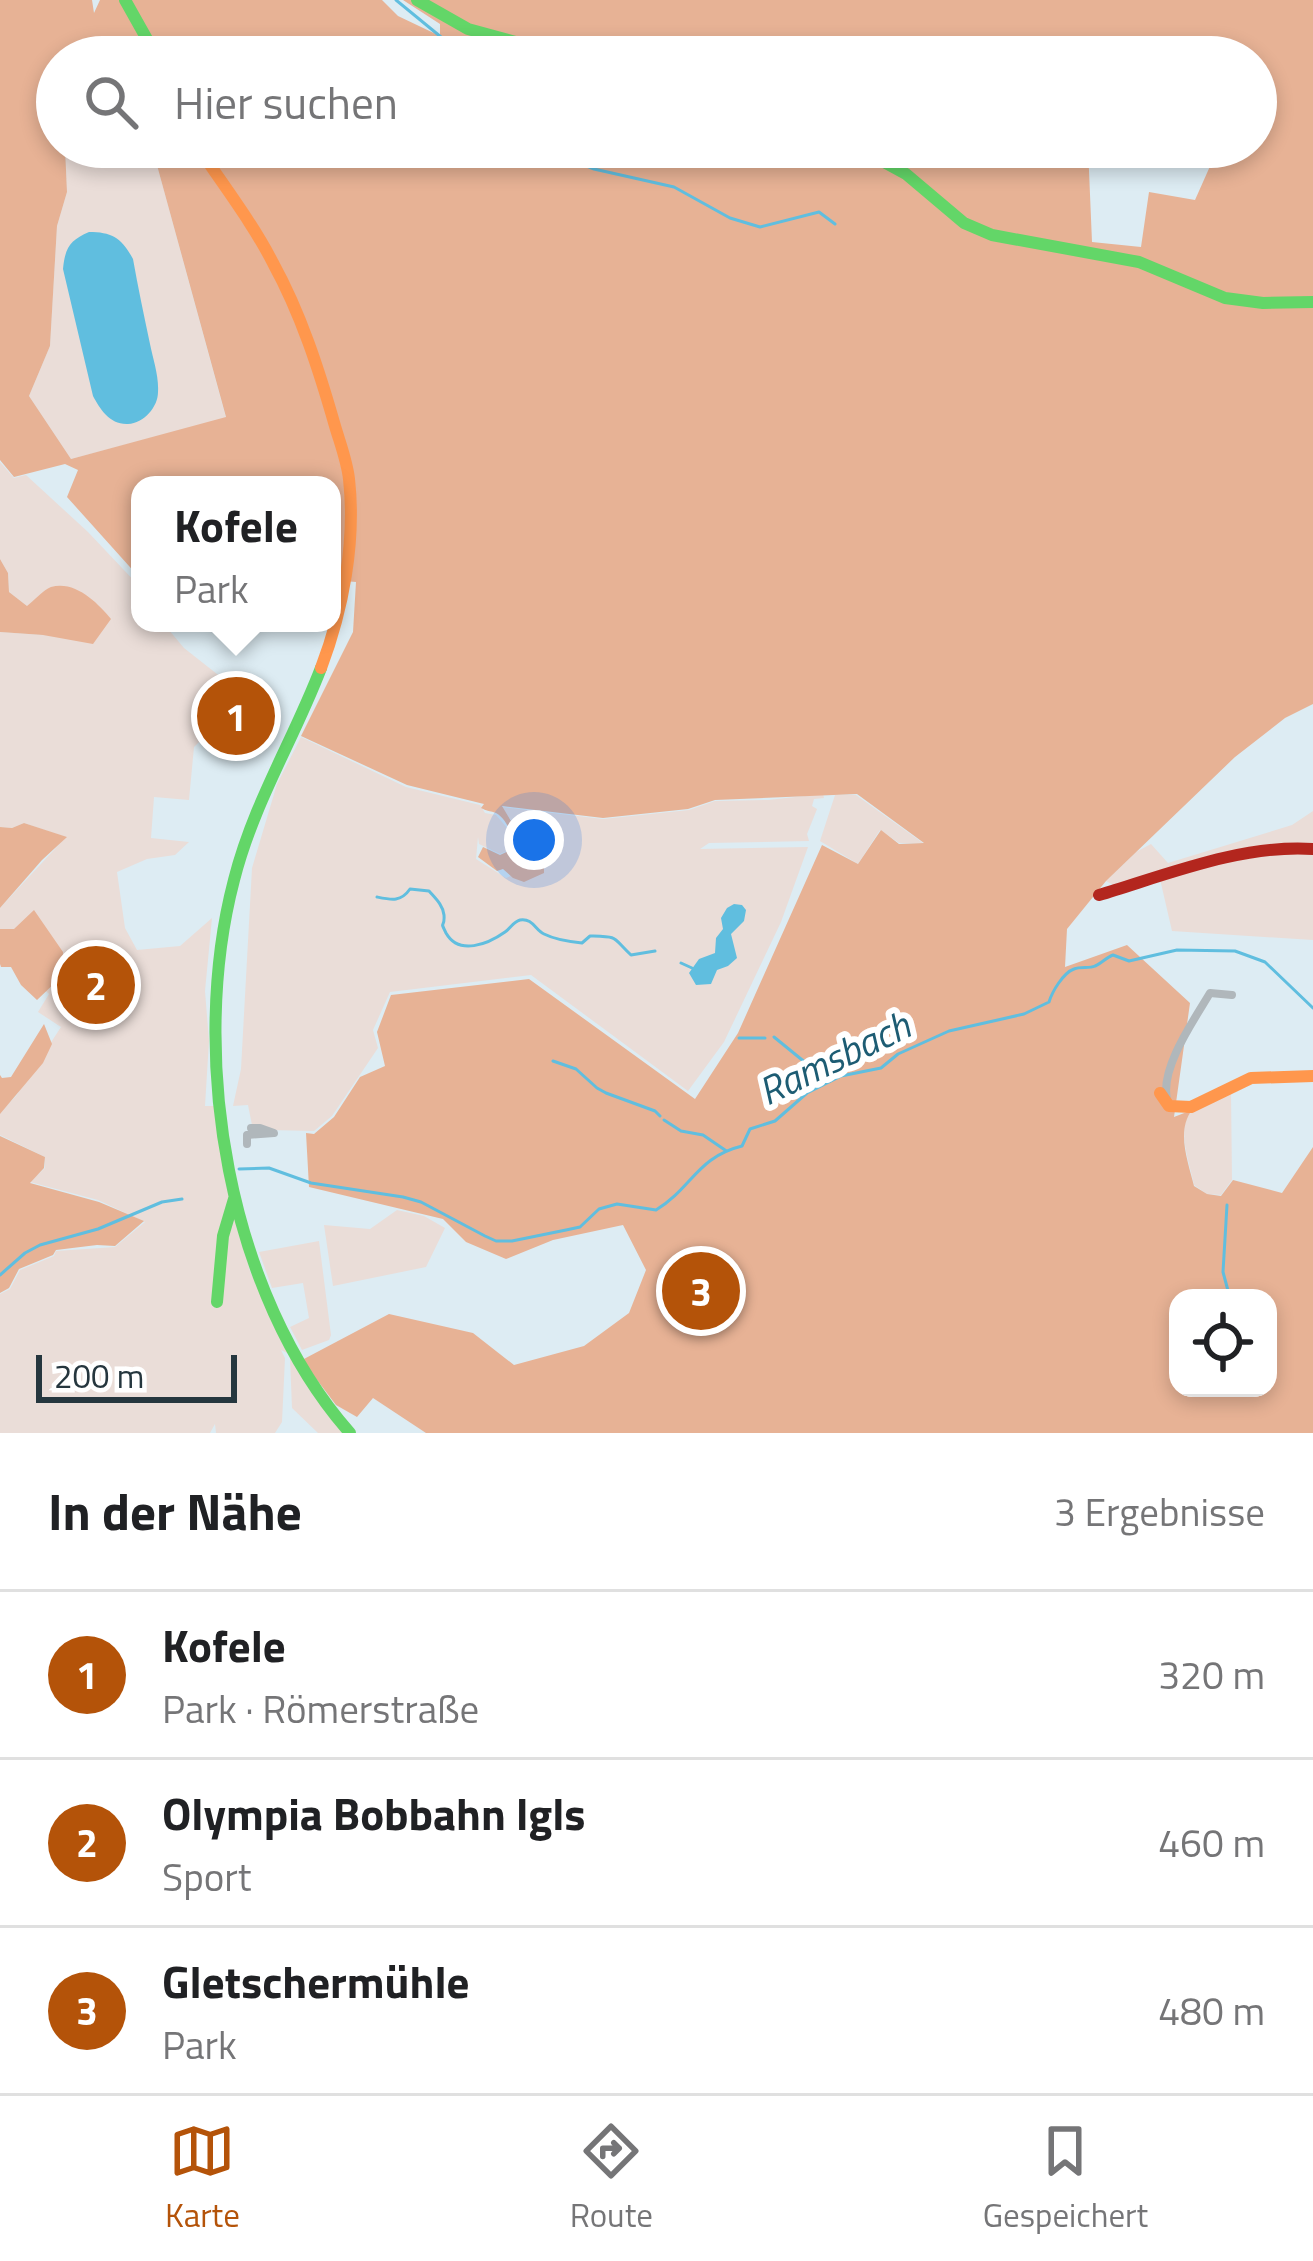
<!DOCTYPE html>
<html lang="de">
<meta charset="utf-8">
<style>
:root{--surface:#fff;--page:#f6f6f6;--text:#202124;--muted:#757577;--line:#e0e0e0;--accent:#b45309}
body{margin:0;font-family:"Titillium Web",sans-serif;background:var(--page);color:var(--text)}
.controls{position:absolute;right:36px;bottom:36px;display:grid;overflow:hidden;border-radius:24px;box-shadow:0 6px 18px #0003}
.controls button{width:108px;height:108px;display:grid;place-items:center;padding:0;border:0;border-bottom:3px solid var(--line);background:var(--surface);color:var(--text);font:60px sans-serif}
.scale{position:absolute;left:36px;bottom:30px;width:201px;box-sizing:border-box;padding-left:12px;border:6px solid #25363e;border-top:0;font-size:33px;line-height:42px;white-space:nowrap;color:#25363e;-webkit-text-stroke:9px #fff;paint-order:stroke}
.you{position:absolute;left:534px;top:840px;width:42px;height:42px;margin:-30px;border:9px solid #fff;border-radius:50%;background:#1a73e8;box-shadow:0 0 0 18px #1a73e833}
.badge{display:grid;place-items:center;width:78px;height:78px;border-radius:50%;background:var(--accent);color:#fff;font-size:39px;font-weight:700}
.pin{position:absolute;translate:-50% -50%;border:6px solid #fff;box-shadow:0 3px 12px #0006}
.popup{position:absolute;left:131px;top:476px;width:210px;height:156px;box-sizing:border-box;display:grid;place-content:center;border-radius:24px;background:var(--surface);filter:drop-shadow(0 3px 9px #0005);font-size:39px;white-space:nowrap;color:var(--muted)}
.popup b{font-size:45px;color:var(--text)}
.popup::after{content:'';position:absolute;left:50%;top:100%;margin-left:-24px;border:24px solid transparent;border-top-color:var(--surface)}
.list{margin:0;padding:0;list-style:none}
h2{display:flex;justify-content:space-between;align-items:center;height:156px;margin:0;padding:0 48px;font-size:51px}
h2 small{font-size:39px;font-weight:400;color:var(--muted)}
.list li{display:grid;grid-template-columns:78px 1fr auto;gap:36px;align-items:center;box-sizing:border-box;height:168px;padding:0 48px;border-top:3px solid var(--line)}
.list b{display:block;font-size:45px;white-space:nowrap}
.list p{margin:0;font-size:39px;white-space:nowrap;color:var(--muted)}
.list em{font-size:39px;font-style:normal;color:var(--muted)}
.icon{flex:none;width:66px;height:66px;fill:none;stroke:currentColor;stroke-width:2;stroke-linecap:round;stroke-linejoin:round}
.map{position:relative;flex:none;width:1313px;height:1433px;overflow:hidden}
.search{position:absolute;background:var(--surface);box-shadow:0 6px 18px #0003;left:36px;right:36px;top:36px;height:132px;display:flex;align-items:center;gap:30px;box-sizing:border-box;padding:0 42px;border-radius:66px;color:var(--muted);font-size:45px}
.sheet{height:660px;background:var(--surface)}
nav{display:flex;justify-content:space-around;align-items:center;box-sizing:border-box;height:168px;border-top:3px solid var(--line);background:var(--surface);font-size:33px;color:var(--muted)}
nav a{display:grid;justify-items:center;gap:6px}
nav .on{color:var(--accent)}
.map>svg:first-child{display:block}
.green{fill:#eaddd8}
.forest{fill:#e7b295;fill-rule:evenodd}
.water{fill:#60bedf}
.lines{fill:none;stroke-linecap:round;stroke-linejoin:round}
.stream{stroke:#60bedf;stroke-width:3}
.street{stroke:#b0b7bb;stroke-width:8}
.fast{stroke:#63d668;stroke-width:12}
.slow{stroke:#ff974d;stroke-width:12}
.jam{stroke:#b3261e;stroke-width:12}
.labels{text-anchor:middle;stroke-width:12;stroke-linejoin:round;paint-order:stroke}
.water-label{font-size:39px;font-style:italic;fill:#1d5c73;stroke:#fff}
</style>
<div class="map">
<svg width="1313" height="1433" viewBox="0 0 1313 1433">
<rect width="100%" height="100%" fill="#ddecf3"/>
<!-- green -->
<path class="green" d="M65 147H152L226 418 71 459 29 396 50 346 57 226 67 192Z
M0 462 14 478 26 475 88 532 140 587V623H163L184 648 236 689 208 733 194 747 189 800 154 797 151 838 189 842 175 855 147 859 117 872 125 928 137 950 180 946 212 918 205 991 209 1041 205 1106H216L230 1197 250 1271 289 1354 281 1350 285 1358 282 1422 275 1433H216L215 1424 210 1433H0V1294L10 1289 20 1270 54 1256 56 1251 115 1247 145 1222 98 1200 30 1182 45 1168V1157L0 1135V1112L16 1096 61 1027 38 1012 49 994 0 952V908L66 837 24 823 12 828 0 827V632L43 635 27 606 9 592 8 573 0 559Z
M301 737 406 787 480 805 485 813 496 815 509 830 514 848 500 854 479 844 478 837 476 859 506 878 536 864 538 843 528 830H518L502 807 603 819 689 810 715 801 768 800 823 794 824 798 814 799 812 806 817 809 807 834 809 841 709 843 700 849 808 847 781 922 724 1042 688 1091 531 975 390 992 373 1030 378 1048 332 1116 314 1131 269 1130 252 1125 248 1105 233 1106 241 1069 252 868 277 784Z
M835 795H856L923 843H899L880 830 858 864 820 841Z
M1313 811V846L1302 844 1115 886 1106 881 1136 852 1151 844 1168 863 1292 825Z
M1306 851 1313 853V940L1172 931 1160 879 1202 865Z
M1231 1092 1232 1180 1221 1195 1207 1194 1194 1185C1190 1164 1174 1124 1194 1109 1204 1101 1220 1097 1231 1092Z
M397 1210 424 1216 445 1228 426 1267 333 1286 324 1225 370 1229Z
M319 1241 331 1335 329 1340 302 1350 290 1327 309 1318 303 1283 272 1288 259 1252Z
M290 1358 294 1360 346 1433H318L292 1408Z"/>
<!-- forest -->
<path class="forest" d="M0 0H92L94 13 100 0H382L398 16 440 36V24L403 0H1313V704L1285 718 1235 757 1106 881 1067 929 1065 967 1127 945 1190 1003 1174 1117 1192 1110C1176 1131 1188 1161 1194 1186L1207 1194 1221 1196 1233 1180 1282 1193 1313 1147V1433H426L373 1398 357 1417 336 1405 302 1360 389 1314 473 1333 514 1365 584 1346 629 1313 646 1270 623 1225 553 1240 506 1259 466 1242 443 1219 309 1187 306 1133 314 1134 334 1117 360 1077 385 1066 377 1032 391 995 529 979 695 1099 738 1033 822 845 858 864 881 830 899 844 924 843 857 794 715 800 688 809 603 818 502 806 517 831 528 830 544 855V873L524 882 513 878 503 869 497 871 478 857 483 847 500 855 515 848C512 836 508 820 496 813 491 811 486 811 481 808L484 804 407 785 301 736 353 632 356 582 332 580V485H193L185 482 182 485H140L138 576 67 497 78 470 65 464 14 477 0 460ZM57 57H1256V147H1208L1211 164 1195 200 1149 192 1141 247 1092 242 1088 147H152L226 417 71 459 29 396 50 346 57 226 67 192 65 147H57ZM1265 1296 1268 1298 1270 1321 1274 1327 1268 1332V1388H1178V1298Z
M0 559 8 573 9 592 27 606C34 601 43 590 51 587 75 580 98 603 111 619L93 644 43 635 0 632Z
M24 823 67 837 42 860 0 908V827L12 828Z
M34 910 63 952 62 976 37 1000 21 985 11 967H1L0 964V929H14Z
M44 1024 52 1044 43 1063 0 1114V1075L2 1078 11 1077Z
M0 1136 45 1157 44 1168 30 1183 99 1202 144 1221 115 1246 97 1245 56 1250 53 1255 19 1269 9 1288 0 1293Z"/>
<!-- water -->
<path class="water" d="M89 232C112 232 122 238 133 259 138 287 144 316 150 344 153 359 159 376 158 392 158 407 144 423 128 424 110 425 100 409 93 396L63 269C65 248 70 240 89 232Z
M734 904 742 905 746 910 744 921 731 934 737 958 728 966 717 970 711 984 696 985 689 973 699 959 715 953 716 938 723 929 721 918 727 908Z"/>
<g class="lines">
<!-- stream -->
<path class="stream" d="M396 0 441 37 457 57
M541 147 594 169 674 187 730 218 760 227 819 212 835 224
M377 897C392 900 401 902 410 889L429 891C435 898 443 905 444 915 445 930 439 919 446 933 459 956 488 944 505 932 511 928 513 922 520 920 533 918 535 930 544 934 554 939 572 942 582 943L590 936C620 937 611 936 631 955L655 951
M681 963 692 968
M774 1037 812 1068 838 1075
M739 1038H765
M553 1061 576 1069 597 1088 606 1093 655 1111 660 1116
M664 1120 681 1131 703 1135 725 1150
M239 1169 269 1168 311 1183 403 1197 421 1202 485 1236 496 1241H512L566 1230 580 1227 599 1209 617 1204 656 1210C692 1188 697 1157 742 1146L750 1129 775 1121 807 1093 841 1076 881 1068 898 1054 949 1031 1024 1014 1049 1002C1052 992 1063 973 1074 969 1081 966 1089 969 1095 966 1102 963 1107 957 1113 955L1129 961 1177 950 1235 951 1265 962 1313 1008
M1227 1205 1223 1272 1230 1298
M0 1275 25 1253 40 1245 98 1229 162 1202 182 1199"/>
<!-- street -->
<path class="street" d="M1167 1099C1160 1068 1194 1020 1210 993L1232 995
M247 1144V1135L274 1133 260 1128H251"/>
<!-- fast -->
<path class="fast" d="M125 0 157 57
M417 0 468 29 523 44 555 57
M797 147 884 162 906 174 964 223 992 235 1139 262 1225 298 1263 303 1313 302
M321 668C293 741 254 802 234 880 188 1055 228 1295 350 1433
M217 1302 223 1236 234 1199"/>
<!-- slow -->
<path class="slow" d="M198 147C223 185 252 222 273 263 301 314 319 370 335 426 340 443 347 461 349 479 356 542 343 610 321 668
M1160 1093 1169 1106 1191 1107 1251 1078 1313 1076"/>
<!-- jam -->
<path class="jam" d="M1099 895C1166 875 1242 844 1313 849"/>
</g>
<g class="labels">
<!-- water labels -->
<g class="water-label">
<text transform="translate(834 1058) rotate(-26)" y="14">Ramsbach</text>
</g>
</g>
</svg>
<div class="controls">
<button><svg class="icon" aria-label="locate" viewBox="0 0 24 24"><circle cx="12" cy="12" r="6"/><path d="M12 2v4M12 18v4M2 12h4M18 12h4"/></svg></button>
</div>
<div class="scale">200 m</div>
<div class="you"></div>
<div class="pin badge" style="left:236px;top:716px">1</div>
<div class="popup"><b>Kofele</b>Park</div>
<div class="pin badge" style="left:96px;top:985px">2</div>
<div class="pin badge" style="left:701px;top:1291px">3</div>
<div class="search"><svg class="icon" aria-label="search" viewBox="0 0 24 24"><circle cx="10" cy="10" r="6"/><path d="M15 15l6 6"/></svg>Hier suchen</div>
</div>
<section class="sheet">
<h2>In der Nähe<small>3 Ergebnisse</small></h2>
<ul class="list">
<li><span class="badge">1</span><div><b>Kofele</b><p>Park · Römerstraße</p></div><em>320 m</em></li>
<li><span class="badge">2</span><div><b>Olympia Bobbahn Igls</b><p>Sport</p></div><em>460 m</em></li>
<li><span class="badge">3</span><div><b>Gletschermühle</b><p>Park</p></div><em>480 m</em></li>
</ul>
</section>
<nav>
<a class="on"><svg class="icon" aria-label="map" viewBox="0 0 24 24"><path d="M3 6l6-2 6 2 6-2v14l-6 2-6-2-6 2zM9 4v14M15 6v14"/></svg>Karte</a>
<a><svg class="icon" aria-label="directions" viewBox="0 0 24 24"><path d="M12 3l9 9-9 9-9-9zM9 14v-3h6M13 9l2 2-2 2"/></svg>Route</a>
<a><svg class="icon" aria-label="saved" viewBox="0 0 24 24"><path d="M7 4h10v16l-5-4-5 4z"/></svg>Gespeichert</a>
</nav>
